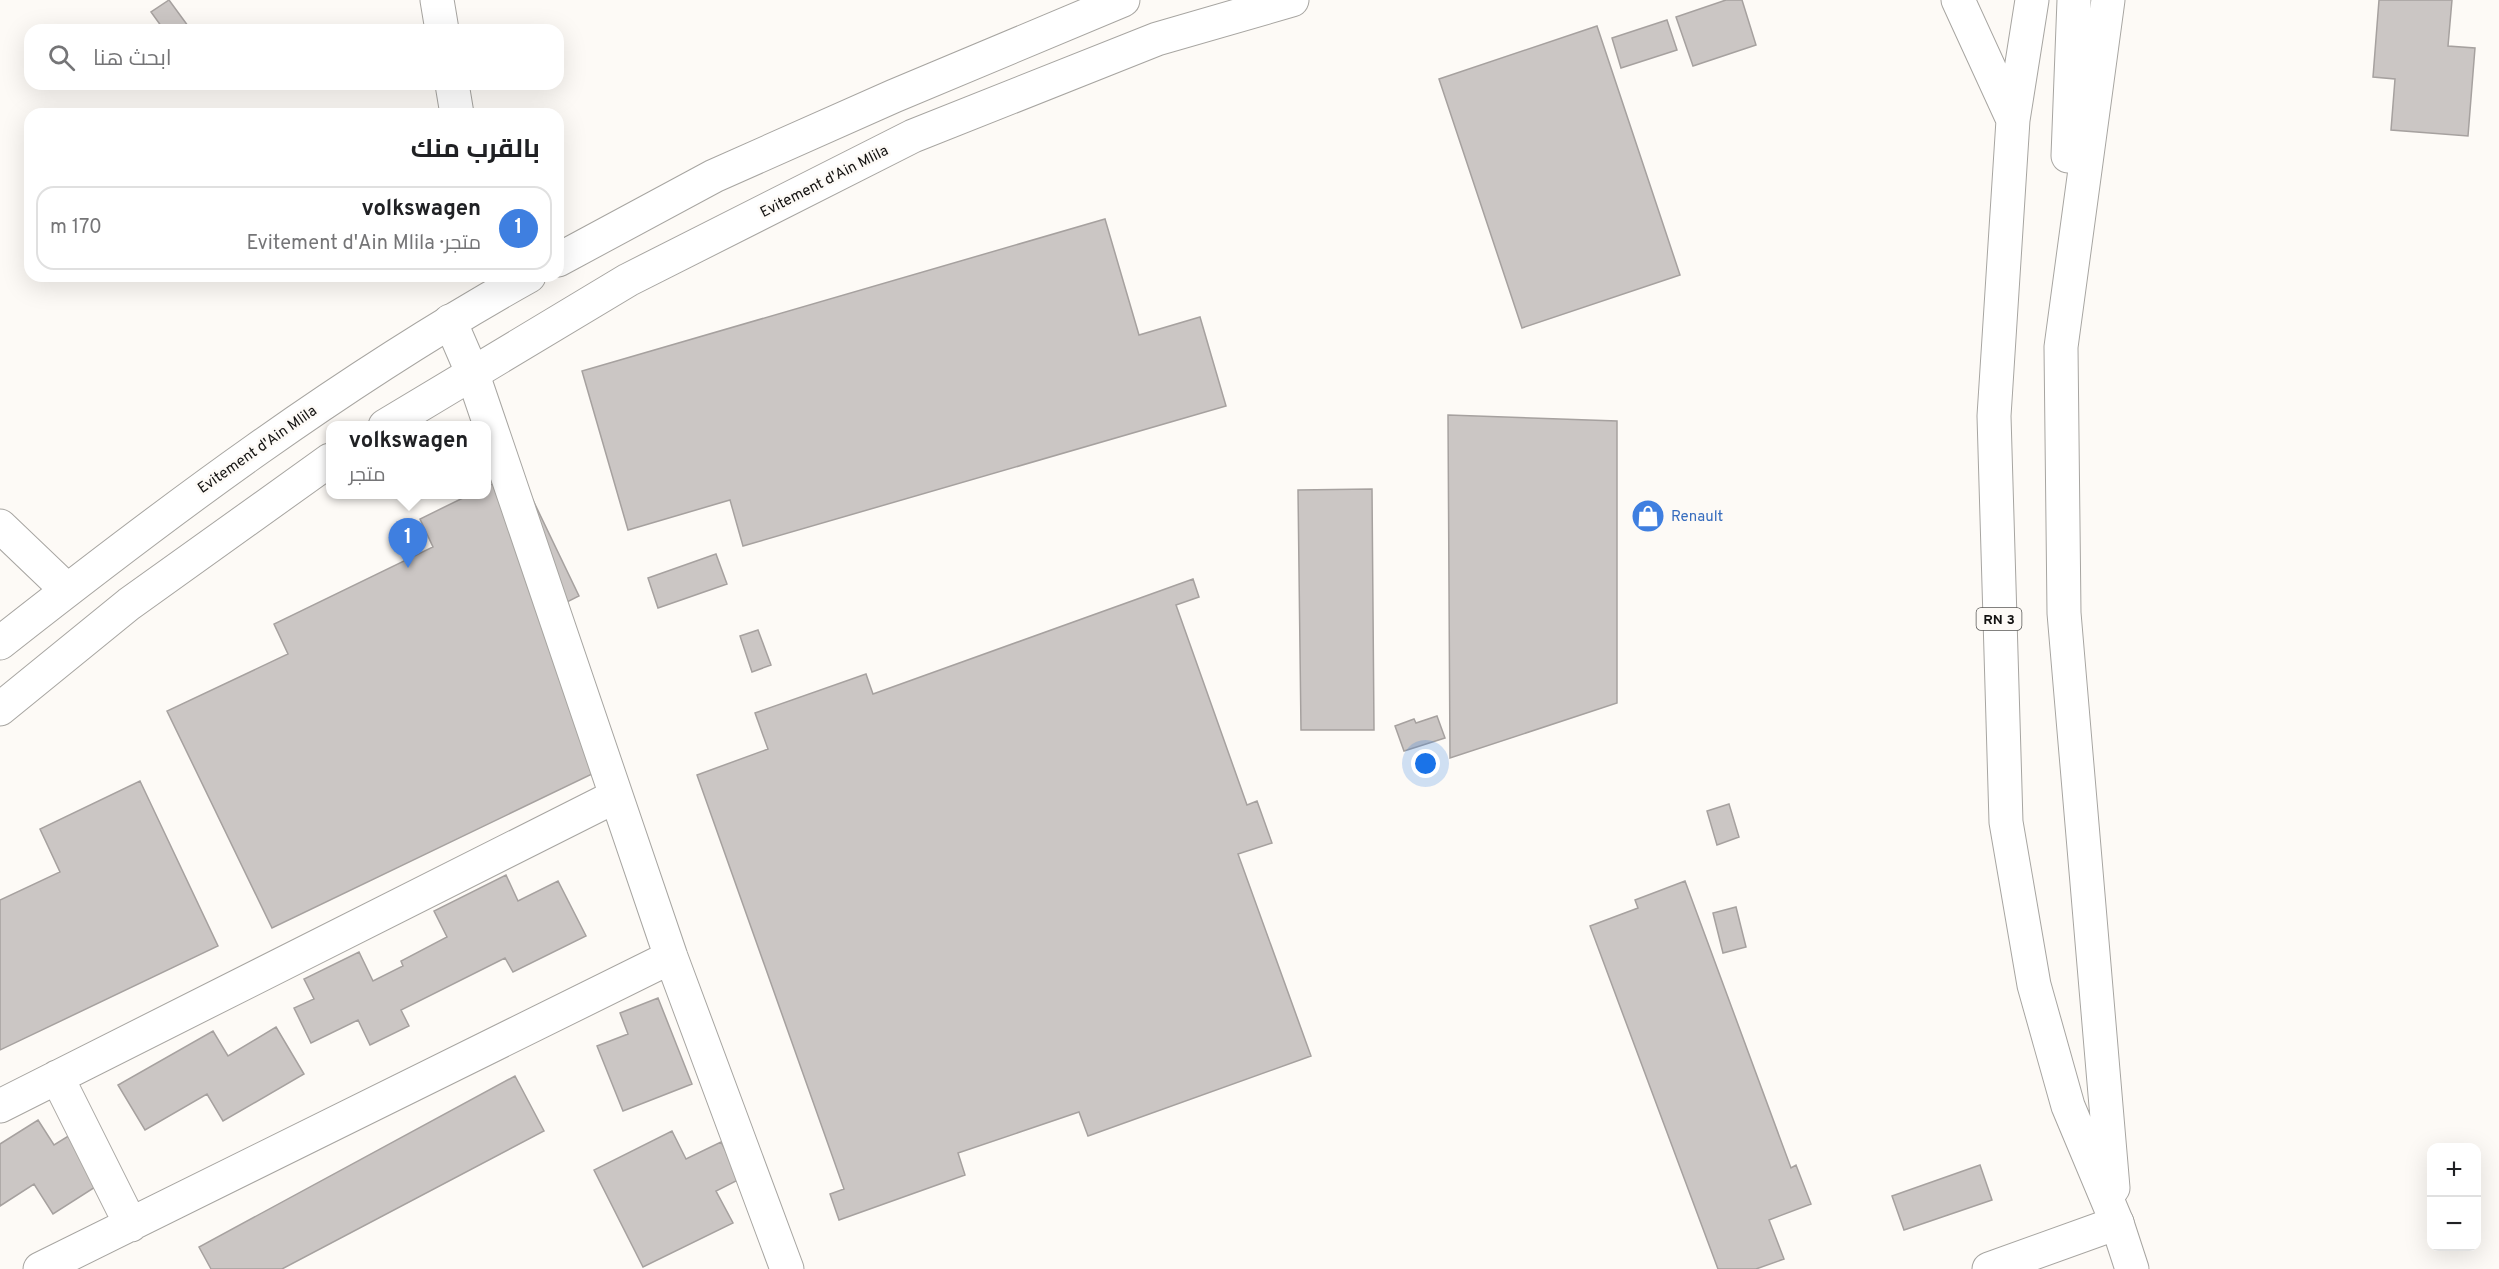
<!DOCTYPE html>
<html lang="ar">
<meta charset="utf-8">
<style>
:root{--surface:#fff;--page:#f6f6f6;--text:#202124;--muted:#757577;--line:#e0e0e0;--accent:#1a73e8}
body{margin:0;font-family:Overpass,Cairo,sans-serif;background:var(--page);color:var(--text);direction:rtl}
.controls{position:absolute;right:18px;bottom:18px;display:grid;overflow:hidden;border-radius:12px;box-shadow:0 6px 24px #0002}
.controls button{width:54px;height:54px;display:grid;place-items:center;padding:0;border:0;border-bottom:2px solid var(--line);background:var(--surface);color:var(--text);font:30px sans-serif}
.you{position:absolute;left:1426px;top:764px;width:21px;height:21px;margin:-15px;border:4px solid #fff;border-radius:50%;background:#1a73e8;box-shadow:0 0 0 9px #1a73e833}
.badge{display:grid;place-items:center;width:39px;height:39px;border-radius:50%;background:var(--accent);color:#fff;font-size:20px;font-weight:700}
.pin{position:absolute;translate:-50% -50px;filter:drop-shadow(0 2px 3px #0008)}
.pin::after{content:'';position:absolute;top:32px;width:21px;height:18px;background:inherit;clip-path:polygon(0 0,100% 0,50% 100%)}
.popup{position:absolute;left:326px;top:421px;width:165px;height:78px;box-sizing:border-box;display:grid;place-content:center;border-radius:12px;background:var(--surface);filter:drop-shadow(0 2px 4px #0005);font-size:20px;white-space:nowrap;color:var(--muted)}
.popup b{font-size:22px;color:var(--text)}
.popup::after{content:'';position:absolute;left:50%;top:100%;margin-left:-12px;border:12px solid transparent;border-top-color:var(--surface)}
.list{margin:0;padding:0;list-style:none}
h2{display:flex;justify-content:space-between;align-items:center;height:78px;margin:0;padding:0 24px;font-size:26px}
h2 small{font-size:20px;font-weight:400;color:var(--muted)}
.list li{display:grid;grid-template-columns:39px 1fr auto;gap:18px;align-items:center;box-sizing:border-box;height:84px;margin:0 12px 12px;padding:0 12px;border:2px solid var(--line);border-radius:18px}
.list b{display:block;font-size:22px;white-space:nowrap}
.list p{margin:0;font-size:20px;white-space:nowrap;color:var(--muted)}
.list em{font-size:20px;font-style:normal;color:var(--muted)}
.icon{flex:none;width:33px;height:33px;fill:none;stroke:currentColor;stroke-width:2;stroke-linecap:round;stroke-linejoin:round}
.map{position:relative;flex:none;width:2499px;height:1269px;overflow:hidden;direction:ltr}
.search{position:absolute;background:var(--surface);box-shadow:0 6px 24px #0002;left:24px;top:24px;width:540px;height:66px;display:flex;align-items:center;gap:15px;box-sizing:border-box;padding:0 21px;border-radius:18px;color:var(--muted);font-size:22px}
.panel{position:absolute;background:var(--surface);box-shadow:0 6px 24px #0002;left:24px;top:108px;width:540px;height:174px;border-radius:18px;direction:rtl}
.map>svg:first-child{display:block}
.building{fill:#cbc6c4;stroke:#a6a19f;stroke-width:1.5}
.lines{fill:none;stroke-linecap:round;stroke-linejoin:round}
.street-casing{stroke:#a7a5a1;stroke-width:35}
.primary-casing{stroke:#a7a5a1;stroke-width:35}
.highway-casing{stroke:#a7a5a1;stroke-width:35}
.street{stroke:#fff;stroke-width:33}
.primary{stroke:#fff;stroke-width:33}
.highway{stroke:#fff;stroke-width:33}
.labels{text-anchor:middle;stroke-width:5;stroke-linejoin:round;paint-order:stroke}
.shield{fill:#fdfaf6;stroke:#595856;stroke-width:1.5}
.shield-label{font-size:14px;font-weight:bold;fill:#131211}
.street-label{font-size:15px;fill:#131211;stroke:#fdfaf6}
.shop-label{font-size:15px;fill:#366cbe;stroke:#fdfaf6;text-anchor:start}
</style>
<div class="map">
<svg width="2499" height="1269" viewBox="0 0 2499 1269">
<rect width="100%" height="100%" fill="#fdfaf6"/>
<!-- building -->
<path class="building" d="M169 0 191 30H164L151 12Z
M1726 0H1742L1756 45 1693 66 1676 17Z
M2379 0H2452L2448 46 2475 48 2468 136 2391 130 2395 79 2373 77Z
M1667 20 1677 50 1621 68 1612 38Z
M1597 26 1680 275 1522 328 1439 79Z
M1105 219 1139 335 1200 317 1226 406 743 546 730 500 628 530 582 371Z
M1448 415 1617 421V703L1450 758Z
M519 471 579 596 547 612 619 761 272 928 167 711 288 654 274 624 433 547 420 519 471 494H486V487Z
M1372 489 1374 730H1301L1298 490Z
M716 554 727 584 658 608 648 578Z
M1193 579 1199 597 1176 605 1247 805 1257 801 1272 843 1238 854 1311 1056 1088 1136 1079 1112 1020 1132 958 1153 965 1175 839 1220 830 1194 844 1189 697 775 768 749 755 713 866 674 873 694Z
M758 630 771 665 752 672 740 636Z
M1437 716 1445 738 1404 751 1395 726 1414 719 1416 723Z
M140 781 218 946 0 1050V900L60 872 40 829Z
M1729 804 1739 837 1717 845 1707 811Z
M506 875 518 901 558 881 586 936 513 972 505 958 401 1010 409 1026 370 1045 358 1020 311 1043 294 1008 314 999 304 979 359 952 373 981 403 966 401 961 447 937 434 911Z
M1685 881 1791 1168 1796 1165 1811 1204 1769 1220 1784 1259 1756 1269H1718L1590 926 1638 908 1635 900Z
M1736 907 1746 947 1723 953 1713 913Z
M658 998 692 1084 623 1111 597 1046 628 1034 620 1013Z
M276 1027 304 1074 223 1121 207 1094 145 1130 118 1085 213 1031 228 1056Z
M515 1076 544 1131 282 1269H211L199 1247Z
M38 1120 54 1145 83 1127 114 1175 53 1214 34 1184 0 1206V1144Z
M672 1131 686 1159 721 1142 740 1179 716 1191 733 1223 643 1267 594 1170Z
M1980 1165 1992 1200 1904 1230 1892 1196Z"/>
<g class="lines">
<!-- street casing -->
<g class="street-casing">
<path id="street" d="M437 0 442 30
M452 84 457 114
M450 321 472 372 671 957 787 1269
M0 526 67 590
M57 1077 131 1225
M0 1106 616 796
M40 1269 671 957
M1989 1269 2117 1223"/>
</g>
<!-- primary casing -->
<g class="primary-casing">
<path id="primary" d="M2117 1223 2132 1269"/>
</g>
<!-- highway casing -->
<g class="highway-casing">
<path id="highway" d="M1958 0 2013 120
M2032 0 2013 120 1994 416 2006 822 2034 985 2068 1106 2117 1223
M2108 0 2061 347 2064 613 2113 1188
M2068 156 2074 0
M558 260 714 176 894 96 1123 0
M385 426 628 280 913 136 1157 39 1292 0
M0 643C169 510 341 381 529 276
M0 709 129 604 330 460"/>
</g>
<!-- street -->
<use href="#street" class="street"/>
<!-- primary -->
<use href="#primary" class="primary"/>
<!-- highway -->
<use href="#highway" class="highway"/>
</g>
<!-- icons -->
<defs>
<g id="shop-disc" transform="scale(1.725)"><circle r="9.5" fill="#3f7fe0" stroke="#fdfaf6"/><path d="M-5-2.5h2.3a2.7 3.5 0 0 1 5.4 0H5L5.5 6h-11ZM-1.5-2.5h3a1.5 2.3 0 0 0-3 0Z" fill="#fff"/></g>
</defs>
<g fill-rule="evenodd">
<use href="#shop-disc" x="1648" y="516"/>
</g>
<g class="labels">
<!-- shield labels -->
<rect class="shield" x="1976.5" y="608" width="45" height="22" rx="4.5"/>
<g class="shield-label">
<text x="1999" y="624">RN 3</text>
</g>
<!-- street labels -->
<g class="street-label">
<text transform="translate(824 181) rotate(-27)" y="5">Evitement d'Ain Mlila</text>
<text transform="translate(257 449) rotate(-35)" y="5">Evitement d'Ain Mlila</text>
</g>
<!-- shop labels -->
<g class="shop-label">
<text x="1671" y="521">Renault</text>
</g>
</g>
</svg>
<div class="controls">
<button>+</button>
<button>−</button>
</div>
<div class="you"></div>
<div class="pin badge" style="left:408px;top:568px;background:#3f7fe0">1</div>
<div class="popup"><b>volkswagen</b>متجر</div>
<div class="search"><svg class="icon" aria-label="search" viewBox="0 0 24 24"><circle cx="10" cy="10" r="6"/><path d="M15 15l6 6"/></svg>ابحث هنا</div>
<section class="panel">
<h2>بالقرب منك<small></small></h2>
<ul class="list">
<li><span class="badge" style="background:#3f7fe0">1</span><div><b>volkswagen</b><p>متجر · Evitement d'Ain Mlila</p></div><em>170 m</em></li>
</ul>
</section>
</div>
